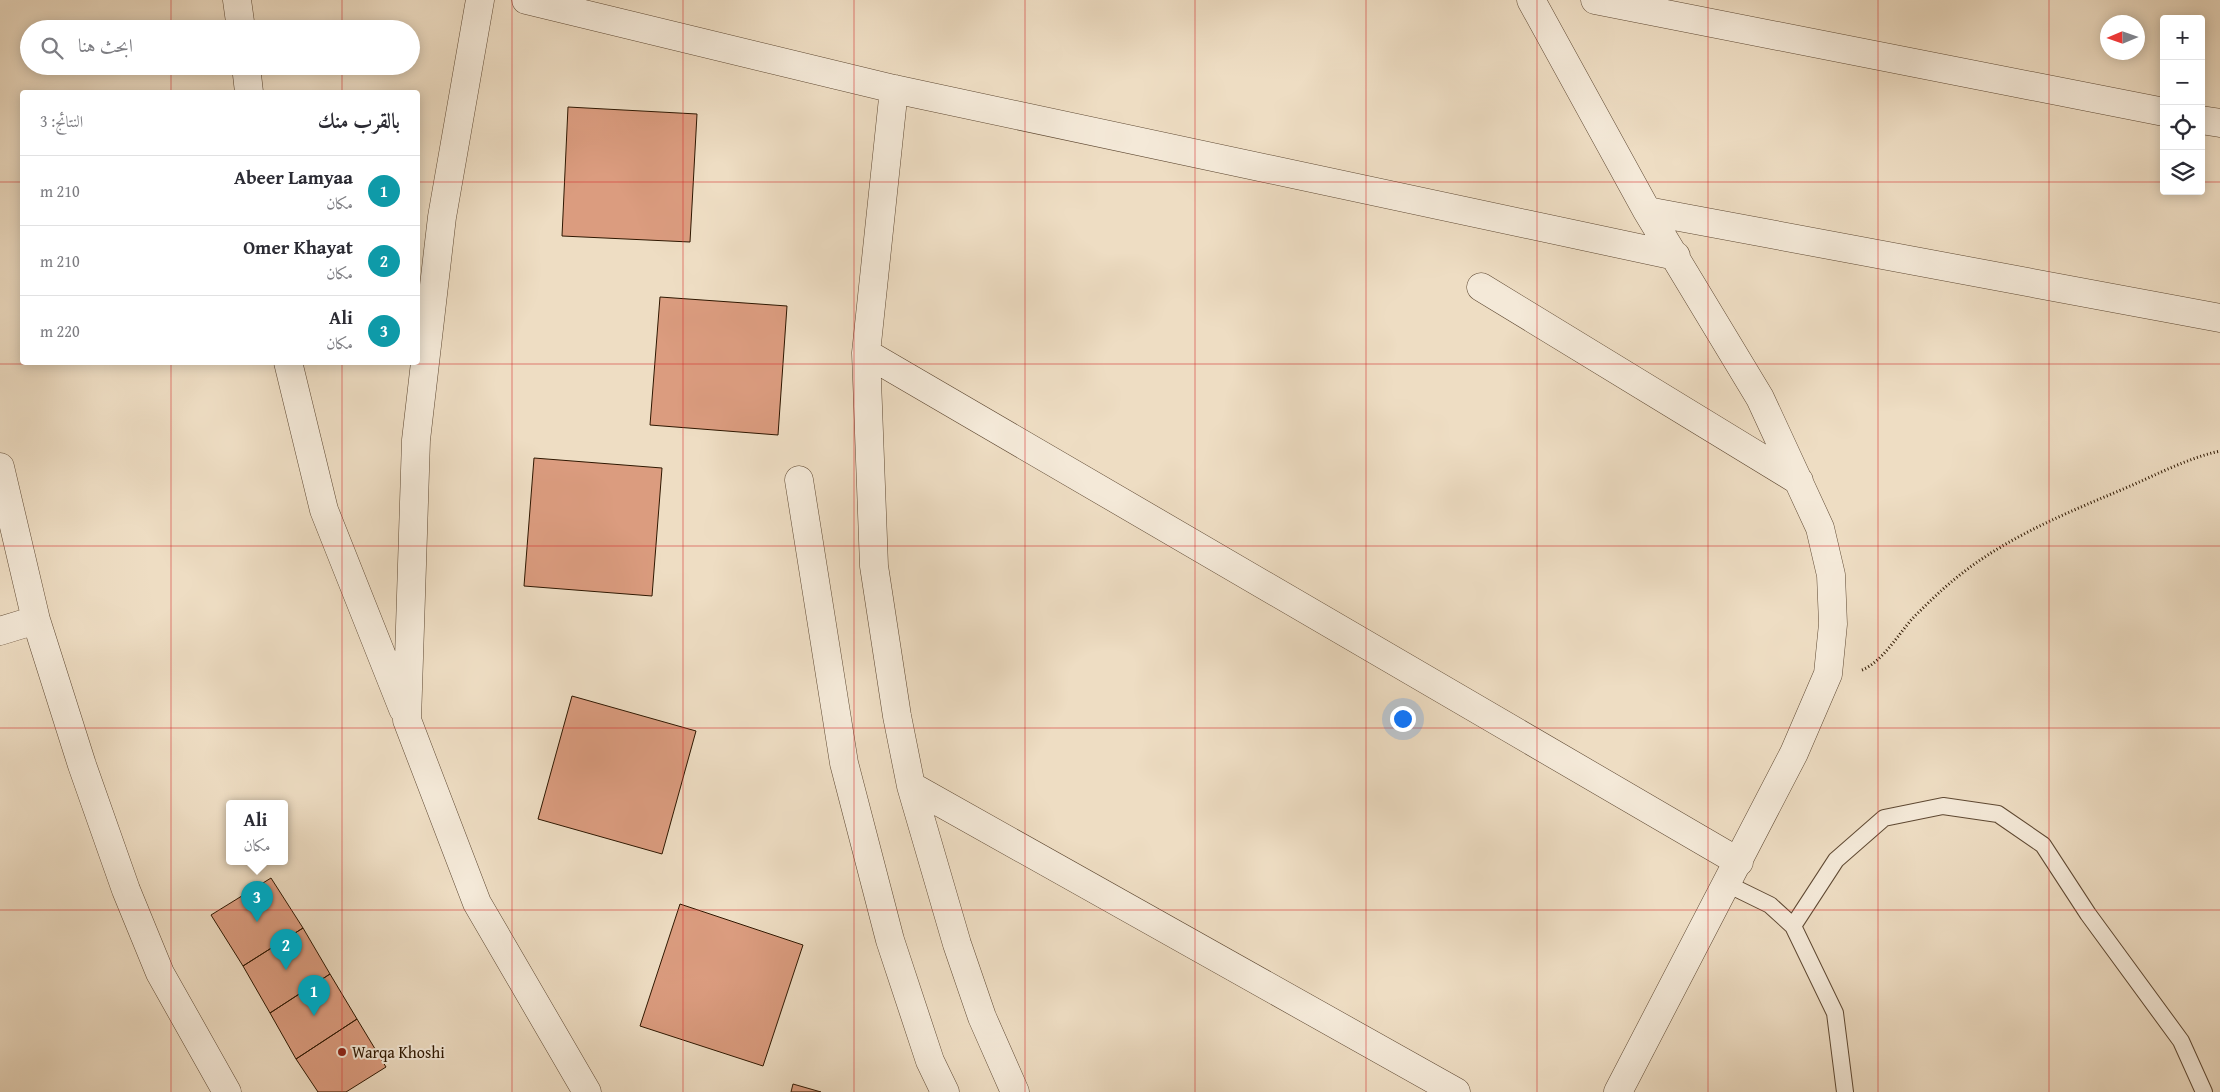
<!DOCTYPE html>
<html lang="ar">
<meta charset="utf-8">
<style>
:root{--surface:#fff;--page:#f2f2f3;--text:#2b2b33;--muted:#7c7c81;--line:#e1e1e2;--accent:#8f2418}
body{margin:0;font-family:"Gentium Book Plus",Amiri,serif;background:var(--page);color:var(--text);direction:rtl}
.controls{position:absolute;right:15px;top:15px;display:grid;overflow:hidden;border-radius:5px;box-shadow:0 2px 12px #0003}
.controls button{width:45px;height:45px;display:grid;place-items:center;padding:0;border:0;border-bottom:1px solid var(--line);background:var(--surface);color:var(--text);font:25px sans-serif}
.compass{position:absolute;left:2100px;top:15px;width:45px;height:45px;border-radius:50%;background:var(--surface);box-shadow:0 2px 12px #0003;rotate:268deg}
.you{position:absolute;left:1402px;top:718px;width:18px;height:18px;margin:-12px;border:4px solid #fff;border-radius:50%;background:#1a73e8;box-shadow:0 0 0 8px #1a73e833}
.badge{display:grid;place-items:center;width:32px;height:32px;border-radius:50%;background:var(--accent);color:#fff;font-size:16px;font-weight:700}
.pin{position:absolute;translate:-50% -41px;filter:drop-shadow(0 1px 2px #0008)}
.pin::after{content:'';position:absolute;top:26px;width:18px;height:15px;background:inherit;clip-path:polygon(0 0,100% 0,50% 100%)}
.popup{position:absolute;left:226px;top:800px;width:62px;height:65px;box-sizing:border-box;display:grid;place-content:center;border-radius:5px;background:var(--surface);filter:drop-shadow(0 1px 4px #0005);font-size:16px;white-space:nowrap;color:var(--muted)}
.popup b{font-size:19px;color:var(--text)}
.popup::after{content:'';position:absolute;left:50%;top:100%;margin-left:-10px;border:10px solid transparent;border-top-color:var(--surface)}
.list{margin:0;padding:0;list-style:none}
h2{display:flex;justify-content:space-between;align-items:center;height:65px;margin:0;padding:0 20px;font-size:21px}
h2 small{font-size:16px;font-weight:400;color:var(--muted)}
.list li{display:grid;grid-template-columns:32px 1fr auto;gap:15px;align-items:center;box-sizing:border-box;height:70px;padding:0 20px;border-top:1px solid var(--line)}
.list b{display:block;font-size:19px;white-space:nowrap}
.list p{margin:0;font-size:16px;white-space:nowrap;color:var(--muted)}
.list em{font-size:16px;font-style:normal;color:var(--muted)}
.icon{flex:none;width:28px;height:28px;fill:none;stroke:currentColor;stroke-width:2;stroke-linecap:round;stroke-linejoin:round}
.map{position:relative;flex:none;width:2220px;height:1092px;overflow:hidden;direction:ltr}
.search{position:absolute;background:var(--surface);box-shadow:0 2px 12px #0003;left:20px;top:20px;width:400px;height:55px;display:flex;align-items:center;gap:12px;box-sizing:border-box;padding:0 18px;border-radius:28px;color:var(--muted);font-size:19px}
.panel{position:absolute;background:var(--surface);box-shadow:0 2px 12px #0003;left:20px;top:90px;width:400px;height:275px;border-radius:5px;direction:rtl}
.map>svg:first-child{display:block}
.building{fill:#db9c7f;stroke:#2e1701}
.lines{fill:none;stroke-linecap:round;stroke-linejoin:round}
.service-casing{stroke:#5e4832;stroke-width:18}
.minor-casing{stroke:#5e4832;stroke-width:29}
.path{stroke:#2e1701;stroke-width:3;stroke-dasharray:1 2.5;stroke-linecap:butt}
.service{stroke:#f4e9d8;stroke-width:16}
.minor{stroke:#f4e9d8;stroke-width:28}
.grid{fill:none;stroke:#d62828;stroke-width:1;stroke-opacity:0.55}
.poi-dot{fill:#8f2418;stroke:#f4e9d8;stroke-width:2}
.labels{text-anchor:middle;stroke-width:4;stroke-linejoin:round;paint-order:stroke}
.poi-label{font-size:16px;fill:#2e1701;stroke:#f4e9d8;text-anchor:start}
</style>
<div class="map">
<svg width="2220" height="1092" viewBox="0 0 2220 1092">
<rect width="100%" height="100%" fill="#eeddc3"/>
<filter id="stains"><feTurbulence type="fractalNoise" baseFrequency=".004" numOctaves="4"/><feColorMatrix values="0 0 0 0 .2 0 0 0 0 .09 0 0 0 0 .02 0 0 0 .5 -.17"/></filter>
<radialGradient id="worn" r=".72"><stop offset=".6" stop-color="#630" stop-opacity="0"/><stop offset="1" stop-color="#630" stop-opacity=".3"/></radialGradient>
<!-- building -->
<path class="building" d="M568 107 697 114 690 242 562 236Z
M660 297 787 306 778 435 650 425Z
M534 458 662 468 652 596 524 586Z
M572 696 696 731 662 854 538 819Z
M271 878 303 928 243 966 211 915Z
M680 904 803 945 763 1066 640 1026Z
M303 928 330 974 270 1013 243 966Z
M330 974 357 1019 296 1059 270 1013Z
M357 1019 386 1067 346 1092H318L296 1059Z
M793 1084 821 1092H791Z"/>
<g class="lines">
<!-- service casing -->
<g class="service-casing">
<path id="service" d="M1727 884 1770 905 1793 926 1835 1013 1845 1092
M1793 926 1836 860 1884 818 1943 806 1998 814 2043 845 2088 914 2181 1041 2204 1092"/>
</g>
<!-- minor casing -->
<g class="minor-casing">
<path id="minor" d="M237 0 241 29
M480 0 442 217 416 440 407 720 477 903 587 1092
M526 0 894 89 1676 256
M1531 0 1647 211 1760 398 1820 528 1831 575 1833 624 1828 674 1794 753 1618 1092
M1595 0 2164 112
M246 66 249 92
M894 89 866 353 874 566 897 716 911 786 957 944 982 1017 1015 1092
M2201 120 2220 123
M1647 211 2220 318
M1481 287 1799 481
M866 353 1739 862
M288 362 324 510 403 709
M0 467 36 620 82 765 126 890 160 973 227 1092
M799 480 844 763 890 940 930 1061 945 1092
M0 631 36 620
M911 786 1456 1092"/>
</g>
<!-- path -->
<path class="path" d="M1862 670C1882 662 1898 635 1912 619 1922 609 1932 599 1942 590 1996 541 2062 515 2128 487 2158 474 2188 458 2220 451"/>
<!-- service -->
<use href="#service" class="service"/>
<!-- minor -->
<use href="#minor" class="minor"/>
</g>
<!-- grid -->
<path class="grid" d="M171 0V29M342 0V29M512 0V1092M683 0V1092M854 0V1092M1025 0V1092M1195 0V1092M1366 0V1092M1537 0V1092M1708 0V1092M1878 0V1092M2049 0V1092M171 66V92M342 66V92M0 182H22M418 182H2164M2201 182H2220M171 362V1092M342 362V1092M0 364H2220M0 546H2220M0 728H2220M0 910H2220"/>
<!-- markers -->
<circle class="poi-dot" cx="342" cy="1052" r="5"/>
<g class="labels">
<!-- poi labels -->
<g class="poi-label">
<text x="352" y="1058">Warqa Khoshi</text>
</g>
</g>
<rect width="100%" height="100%" filter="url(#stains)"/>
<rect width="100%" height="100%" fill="url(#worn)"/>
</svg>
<div class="controls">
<button>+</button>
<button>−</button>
<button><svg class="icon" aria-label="locate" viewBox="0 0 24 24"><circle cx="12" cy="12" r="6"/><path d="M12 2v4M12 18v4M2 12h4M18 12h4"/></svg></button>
<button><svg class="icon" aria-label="layers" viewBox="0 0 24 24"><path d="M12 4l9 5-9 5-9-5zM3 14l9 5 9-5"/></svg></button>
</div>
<svg class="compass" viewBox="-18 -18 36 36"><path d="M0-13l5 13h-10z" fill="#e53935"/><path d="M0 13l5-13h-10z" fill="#7c7c81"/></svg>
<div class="you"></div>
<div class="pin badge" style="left:314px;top:1016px;background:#0f9aa8">1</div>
<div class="pin badge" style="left:286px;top:970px;background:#0f9aa8">2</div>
<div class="pin badge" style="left:257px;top:922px;background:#0f9aa8">3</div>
<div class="popup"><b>Ali</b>مكان</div>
<div class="search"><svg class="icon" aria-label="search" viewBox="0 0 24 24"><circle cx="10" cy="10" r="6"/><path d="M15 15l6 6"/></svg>ابحث هنا</div>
<section class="panel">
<h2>بالقرب منك<small>النتائج: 3</small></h2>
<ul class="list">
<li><span class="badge" style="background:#0f9aa8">1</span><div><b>Abeer Lamyaa</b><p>مكان</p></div><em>210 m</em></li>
<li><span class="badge" style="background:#0f9aa8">2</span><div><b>Omer Khayat</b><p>مكان</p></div><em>210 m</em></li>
<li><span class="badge" style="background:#0f9aa8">3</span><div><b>Ali</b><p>مكان</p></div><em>220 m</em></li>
</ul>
</section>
</div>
